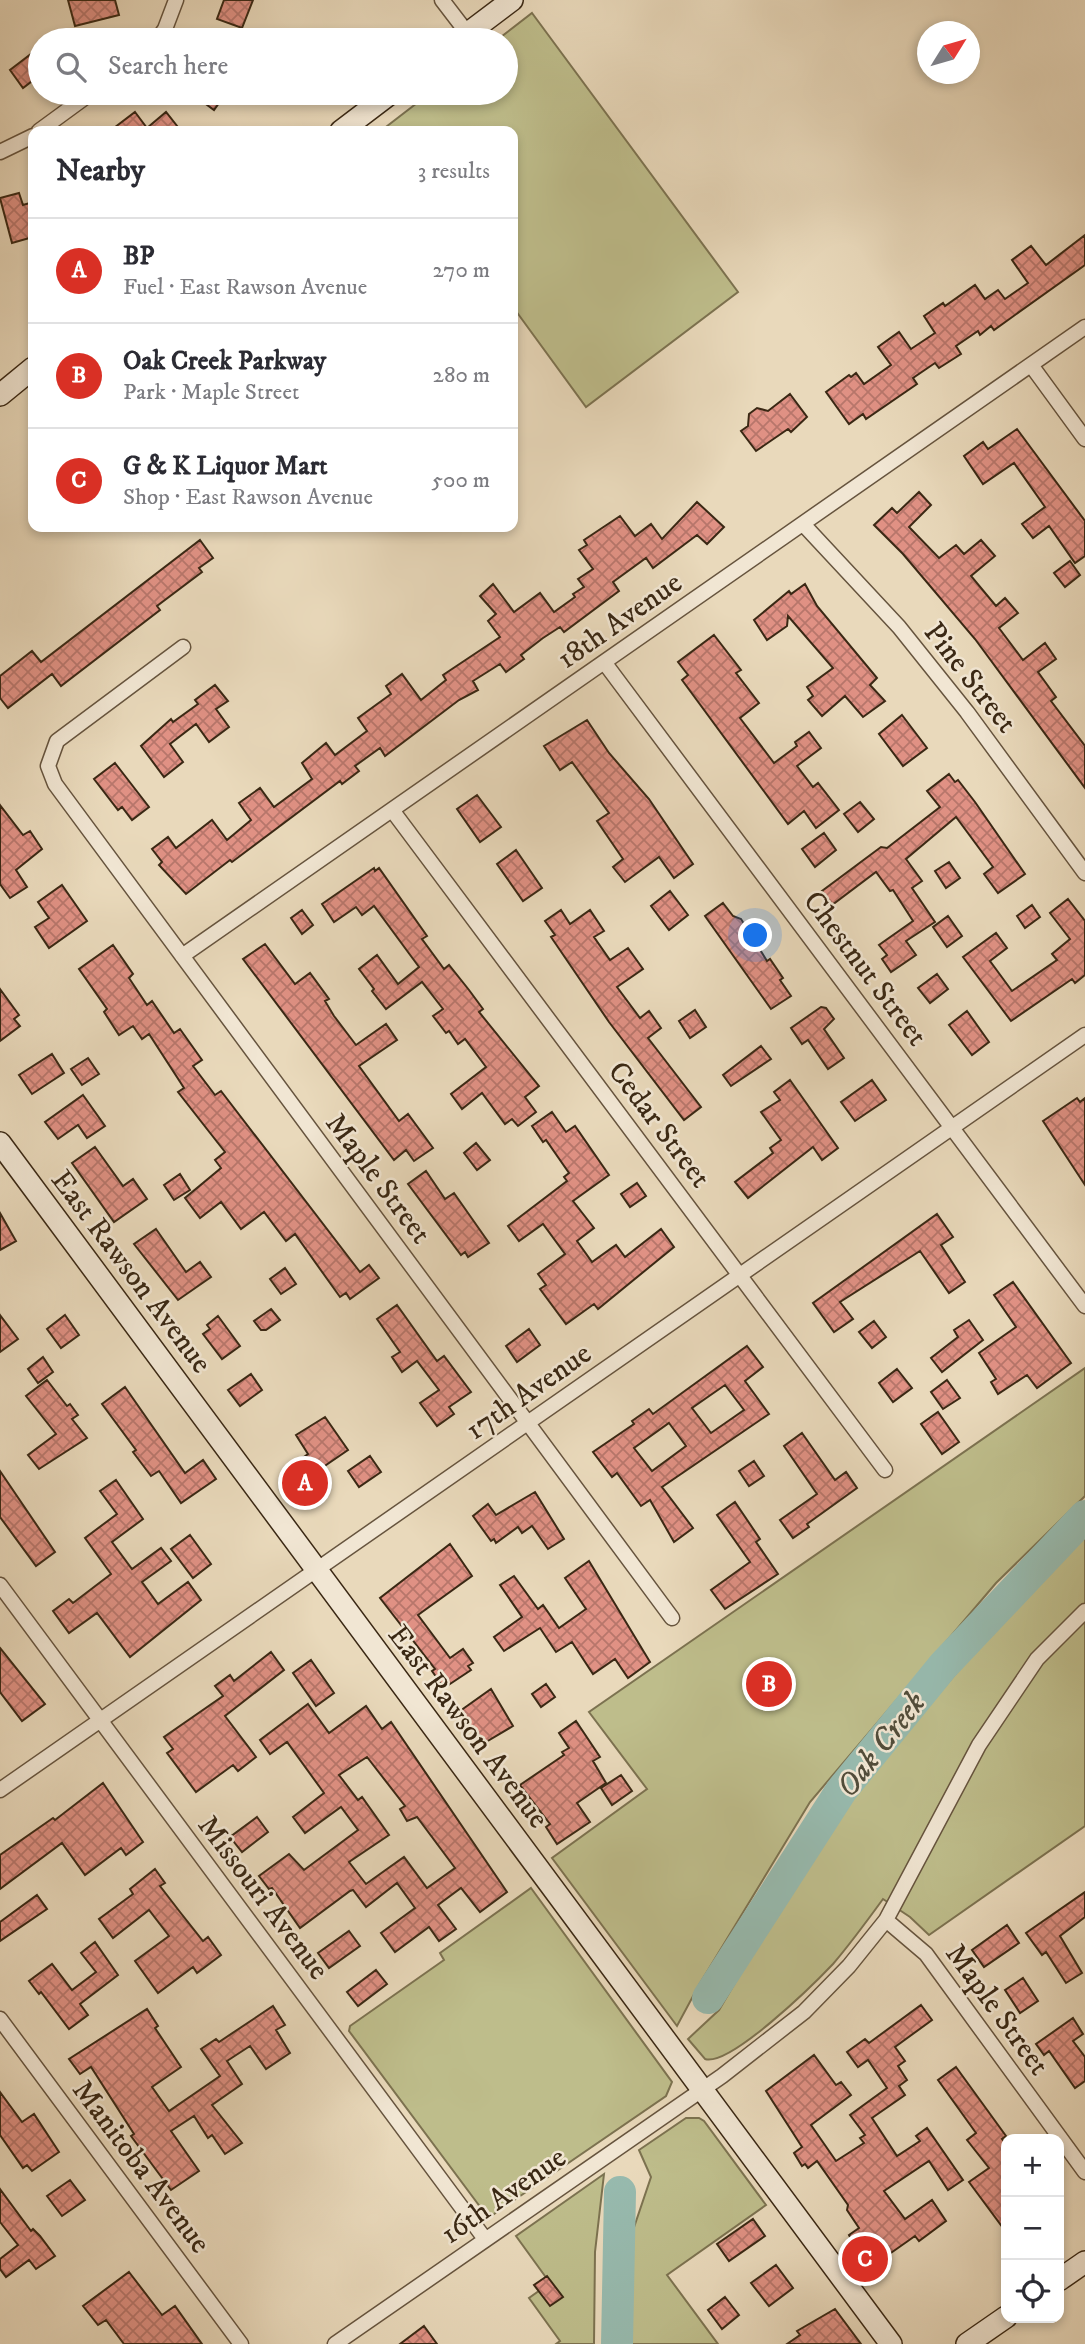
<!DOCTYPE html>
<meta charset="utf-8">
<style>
:root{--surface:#fff;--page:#f2f2f3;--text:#2b2b33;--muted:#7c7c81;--line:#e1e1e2;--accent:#d93025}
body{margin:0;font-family:"IM FELL DW Pica",serif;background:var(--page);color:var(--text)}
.controls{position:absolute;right:21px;bottom:21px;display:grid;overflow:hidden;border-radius:14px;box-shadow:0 4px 10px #0003}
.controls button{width:63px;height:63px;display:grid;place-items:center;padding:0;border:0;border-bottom:2px solid var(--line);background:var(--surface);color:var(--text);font:35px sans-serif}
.compass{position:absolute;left:917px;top:21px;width:63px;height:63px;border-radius:50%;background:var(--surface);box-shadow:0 4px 10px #0003;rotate:53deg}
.you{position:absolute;left:756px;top:936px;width:24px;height:24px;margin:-18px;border:5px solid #fff;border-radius:50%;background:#1a73e8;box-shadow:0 0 0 10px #1a73e833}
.badge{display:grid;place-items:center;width:46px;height:46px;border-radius:50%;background:var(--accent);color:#fff;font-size:23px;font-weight:700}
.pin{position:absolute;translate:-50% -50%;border:4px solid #fff;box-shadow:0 2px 7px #0006}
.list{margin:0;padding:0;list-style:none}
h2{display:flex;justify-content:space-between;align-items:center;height:91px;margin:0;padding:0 28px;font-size:30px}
h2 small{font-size:23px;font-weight:400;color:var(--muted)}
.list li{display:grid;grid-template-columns:46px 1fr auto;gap:21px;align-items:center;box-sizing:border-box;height:105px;padding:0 28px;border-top:2px solid var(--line)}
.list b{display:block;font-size:26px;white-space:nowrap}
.list p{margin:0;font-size:23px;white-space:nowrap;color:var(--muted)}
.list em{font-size:23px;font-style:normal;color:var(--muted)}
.icon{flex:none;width:38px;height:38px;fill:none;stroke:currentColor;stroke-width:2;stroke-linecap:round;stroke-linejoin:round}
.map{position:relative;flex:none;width:1085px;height:2344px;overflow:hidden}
.search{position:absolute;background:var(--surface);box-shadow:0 4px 10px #0003;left:28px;top:28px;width:490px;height:77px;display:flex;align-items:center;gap:18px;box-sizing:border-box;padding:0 24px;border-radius:38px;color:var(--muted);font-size:26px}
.panel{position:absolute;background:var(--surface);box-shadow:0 4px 10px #0003;left:28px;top:126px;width:490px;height:406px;border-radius:14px}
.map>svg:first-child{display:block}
.park{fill:#bebd8b;stroke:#7c7250;stroke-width:2}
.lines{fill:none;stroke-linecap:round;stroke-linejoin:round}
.river{stroke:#97baae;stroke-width:32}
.building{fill:url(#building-cross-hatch);stroke:#3a2814;stroke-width:2;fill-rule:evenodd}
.street-casing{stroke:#66543e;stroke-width:17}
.secondary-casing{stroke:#3a2814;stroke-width:24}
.street{stroke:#f1e6d3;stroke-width:14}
.secondary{stroke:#f1e6d3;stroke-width:21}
.labels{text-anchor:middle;stroke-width:5;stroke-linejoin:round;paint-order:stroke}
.street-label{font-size:30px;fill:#3a2814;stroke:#f1e6d3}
.water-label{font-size:32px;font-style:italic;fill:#514c3a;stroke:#f1e6d3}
</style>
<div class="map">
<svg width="1085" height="2344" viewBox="0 0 1085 2344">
<defs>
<pattern id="building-cross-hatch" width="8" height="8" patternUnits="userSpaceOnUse" patternTransform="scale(1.75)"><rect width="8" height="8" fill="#e09184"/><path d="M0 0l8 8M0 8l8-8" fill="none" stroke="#b7766b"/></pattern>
</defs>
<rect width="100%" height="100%" fill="#e9d9bb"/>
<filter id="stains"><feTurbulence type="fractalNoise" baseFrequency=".00286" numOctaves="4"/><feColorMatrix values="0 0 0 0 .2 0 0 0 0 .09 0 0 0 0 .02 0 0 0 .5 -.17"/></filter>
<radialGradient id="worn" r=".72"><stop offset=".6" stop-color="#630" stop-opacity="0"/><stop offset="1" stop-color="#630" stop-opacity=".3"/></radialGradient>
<!-- park -->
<path class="park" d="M532 13 738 292 586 407 513 307V131L382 130 430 93H506V40H497Z
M1085 1368V1496L996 1583 810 1802 699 1985 677 2026 552 1858 647 1789 589 1712Z
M1085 1535V1826L929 1935 910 1917 883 1899C867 1921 851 1943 833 1964 815 1983 730 2067 705 2059L688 2039 719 2010 827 1826 1016 1602Z
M531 1888 672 2082 666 2096 491 2216 484 2212 349 2031 350 2026 444 1960 440 1953Z
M686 2118H699L704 2121 766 2205 667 2275 718 2344H624L627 2248 651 2177 639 2150Z
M604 2174 595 2252 594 2344H556L560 2341 529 2298 550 2283 516 2236Z"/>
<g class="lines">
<!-- river -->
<path class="river" d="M708 1998 841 1791 943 1666 1085 1516
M617 2344 620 2192"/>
</g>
<!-- building -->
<path class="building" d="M68 0H115L119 15 75 26Z
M224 0H253L242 28 217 19Z
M40 47V75L23 88 10 70Z
M191 93H226L214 110Z
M135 112 147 128 166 112 181 131H110Z
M19 193 23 205 33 202V237L12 243 0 198Z
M1085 235V265L994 330 991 326 980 335 978 331 956 346 961 354 939 368 935 363 913 378 917 384 866 419 863 414 849 424 826 392 849 375 851 377 856 373 864 384 891 365 878 347 899 332 911 349 935 333 924 316 943 303 945 306 975 285 985 299 998 290 1005 299 1028 283 1012 260 1031 246 1046 265Z
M790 394 807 417 791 432 788 429 756 451 741 431 748 426 749 414 757 408 768 411Z
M1017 429 1085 521V556L1075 563 1049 526 1033 538 1022 524 1045 507 1014 463 983 484 964 456 983 442 988 449Z
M919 492 931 505 909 527 939 558 956 545 964 554 981 540 995 556 971 576 996 606 1005 598 1018 613 999 628 1023 660 1045 643 1056 659 1038 672 1056 697 1051 701 1085 746V788L975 639 903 554 874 525 892 508 897 513Z
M697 502 724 527 707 544 697 535 653 568 646 558 613 582 619 591 564 632 560 627 543 638 521 655 524 659 506 672 500 664 473 681 478 690 459 700 385 756 380 748 355 766 359 771 342 784 340 781 232 862 230 860 186 894 159 865 162 862 152 849 168 837 176 848 212 820 227 840 251 820 239 803 260 788 274 807 312 779 302 763 326 743 335 755 367 731 358 718 391 694 386 686 402 674 421 700 446 680 443 675 500 637 488 621 496 614 480 596 493 584 514 612 540 593 554 612 575 597 573 594 584 587 578 579 593 569 579 550 587 545 584 540 620 516 635 536 651 524 662 539Z
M200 540 213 558 199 568 202 572 157 606 160 610 61 686 52 674 8 708 0 698V676L32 651 41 662Z
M1070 561 1080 575 1065 587 1054 573Z
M805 584 817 606 877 678 870 685 885 701 863 717 845 696 822 716 808 700 813 696 807 687 833 668 788 616 787 626 767 640 754 620 789 591 791 594Z
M714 635 741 670 736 673 759 703 740 718 774 763 797 746 795 742 809 732 821 748 797 766 813 787 818 783 839 810 816 828 804 811 788 824 682 680 688 675 678 662Z
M215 685 228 701 216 709 229 727 209 742 196 724 170 744 183 762 164 777 141 746 171 719 173 722 198 704 195 700Z
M902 715 927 748 903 766 879 734Z
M587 720 609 753 649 799 693 864 674 878 659 857 625 882 613 867 623 859 597 821 609 813 572 762 560 770 544 746Z
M115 763 149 807 132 820 122 807 118 810 94 779Z
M949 774 955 782 958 780 975 802 1025 874 998 893 984 874 993 867 956 817 906 859 922 881 912 888 935 922 906 941 916 955 891 972 882 959 887 955 879 945 913 921 893 890 890 891 876 872 832 905 822 891 881 847 887 848 940 807 927 791Z
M477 795 501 827 480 842 457 809Z
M860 802 874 819 858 832 844 814Z
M0 805 23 835 30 831 42 849 16 870 27 887 10 898 0 884Z
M824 833 836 850 815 867 802 849Z
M516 850 542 888 523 901 497 864Z
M949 862 960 878 946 888 935 871Z
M374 868 375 871 379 868 427 936 422 939 444 969 449 965 469 990 483 1009 479 1012 539 1086 525 1097 536 1112 518 1126 512 1119 505 1124 482 1093 462 1109 451 1094 486 1067 465 1039 458 1044 449 1031 446 1033 433 1016 443 1009 422 982 386 1009 372 991 374 989 359 969 377 955 398 984 419 967 374 906 362 915 356 907 334 922 322 904Z
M62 885 87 921 49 948 35 927 49 918 38 902Z
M670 891 688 915 669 930 651 906Z
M1068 899 1085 921V975L1075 983 1072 979 1011 1021 963 957 996 933 1007 948 990 961 1012 991 1057 960 1052 954 1070 939 1050 913Z
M723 903 733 916 741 919 767 961 770 959 783 978 780 980 791 996 771 1009 705 916Z
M1032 905 1040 917 1025 928 1017 916Z
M302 910 313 925 302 934 291 918Z
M561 910 570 924 590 910 604 931 594 937 610 960 628 948 643 969 617 987 640 1018 649 1011 661 1028 648 1038 701 1107 684 1120 609 1022 551 937 555 935 545 921Z
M948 916 962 936 947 947 933 927Z
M265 944 295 984 310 973 329 999 325 1001 334 1016 356 1045 386 1024 397 1040 359 1066 399 1121 408 1114 433 1148 414 1161 406 1150 394 1160 243 959Z
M113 945 133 974 129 978 147 1005 152 1001 174 1033 180 1029 202 1060 193 1066 215 1095 221 1091 360 1272 369 1265 379 1278 350 1299 346 1293 340 1297 295 1234 286 1241 264 1212 241 1229 221 1202 200 1218 185 1198 221 1168 215 1160 225 1152 178 1092 184 1088 149 1034 142 1039 133 1026 119 1035 104 1012 107 1009 79 969Z
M937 974 948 989 930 1003 918 988Z
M0 989 19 1015 14 1019 20 1026 0 1041Z
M821 1007 826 1008 834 1019 824 1029 844 1058 828 1069 808 1040 802 1044 791 1028Z
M695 1010 706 1027 690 1038 679 1021Z
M967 1011 989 1042 972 1055 949 1025Z
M761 1046 771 1059 731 1086 723 1075Z
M52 1054 64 1073 32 1094 19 1075Z
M88 1058 99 1074 82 1085 71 1069Z
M790 1080 838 1148 822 1160 813 1147 748 1198 735 1182 773 1153 770 1148 781 1140 761 1112 780 1100 774 1092Z
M872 1080 886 1100 855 1121 841 1102Z
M83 1095 105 1126 87 1138 78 1125 58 1139 45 1122Z
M1077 1098 1080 1102 1085 1098V1185L1043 1121Z
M552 1112 566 1132 575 1126 609 1175 573 1201 594 1228 577 1241 592 1262 616 1245 625 1257 661 1229 674 1247 598 1309 594 1304 566 1324 540 1289 546 1285 538 1274 565 1254 543 1224 519 1241 508 1226 567 1181 564 1177 569 1173 546 1140 543 1142 532 1126Z
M476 1143 490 1160 477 1170 464 1153Z
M95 1147 123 1186 133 1179 147 1199 114 1222 72 1163Z
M426 1171 445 1199 454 1193 489 1243 468 1257 465 1252 461 1255 408 1184Z
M180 1174 190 1190 174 1200 164 1185Z
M637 1183 646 1196 630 1207 621 1194Z
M0 1213 16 1241 0 1250Z
M937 1214 953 1237 941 1245 965 1282 949 1293 920 1251 840 1302 853 1319 834 1332 813 1303Z
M156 1229 186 1272 200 1262 211 1277 178 1300 134 1244Z
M285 1268 296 1284 281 1294 270 1279Z
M1013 1282 1071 1363 1037 1388 1027 1375 998 1394 991 1382 996 1379 979 1353 1016 1327 994 1295Z
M397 1305 437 1361 444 1356 471 1392 449 1407 454 1414 437 1426 420 1403 439 1390 417 1361 402 1372 392 1357 400 1352 377 1319Z
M271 1309 280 1320 266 1330H261L254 1321Z
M0 1315 18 1339 0 1352Z
M65 1315 79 1335 61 1348 47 1329Z
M218 1316 240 1346 222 1359 203 1334 210 1329 207 1325Z
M969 1320 983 1340 942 1372 931 1358 958 1337 954 1330Z
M874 1321 886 1337 872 1348 859 1332Z
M529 1329 540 1345 517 1362 506 1346Z
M747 1346 763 1367 745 1381 769 1414 662 1487 693 1528 674 1542 650 1500 641 1506 617 1473 612 1477 593 1452 634 1424 632 1421 649 1409 653 1414ZM725 1385 744 1410 711 1433 692 1408ZM669 1423 686 1446 652 1471 634 1448Z
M43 1357 53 1372 38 1383 28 1369Z
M897 1369 912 1388 893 1402 879 1383Z
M251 1374 262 1390 240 1406 228 1390Z
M47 1380 67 1406 70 1404 78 1415 72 1419 87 1438 39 1469 28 1455 56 1434 26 1396Z
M947 1380 960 1398 943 1409 931 1392Z
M125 1387 185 1473 203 1460 216 1479 181 1503 159 1471 151 1476 133 1452 136 1450 102 1404Z
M938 1412 959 1442 942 1454 921 1424Z
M325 1417 348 1450 313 1474 324 1490 308 1502 286 1470 308 1454 296 1435Z
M802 1433 835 1480 846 1472 857 1488 807 1524 809 1527 793 1538 780 1520 817 1494 784 1446Z
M370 1456 381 1472 359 1487 348 1471Z
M754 1461 764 1476 749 1486 739 1471Z
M0 1471 55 1552 36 1566 0 1517Z
M116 1480 143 1519 112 1542 132 1569 161 1548 171 1561 142 1582 158 1604 188 1582 201 1600 130 1657 97 1613 69 1633 53 1611 69 1599 73 1603 111 1574 85 1538 117 1514 100 1491Z
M535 1492 564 1539 548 1549 532 1526 522 1533 518 1527 496 1543 494 1539 491 1541 473 1516 488 1504 496 1515Z
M735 1502 760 1539 756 1542 778 1574 725 1609 711 1590 750 1562 717 1515Z
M190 1535 211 1564 193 1578 171 1549Z
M450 1544 472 1576 418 1615 450 1658 463 1649 473 1663 468 1666 471 1670 444 1688 432 1671 435 1669 380 1598Z
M589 1561 650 1662 628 1678 615 1659 593 1674 572 1642 556 1652 540 1628 504 1651 494 1637 522 1617 500 1585 514 1576 538 1609 543 1605 559 1628 586 1609 565 1578Z
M0 1648 45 1704 22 1721 0 1692Z
M271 1652 284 1670 225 1716 256 1757 238 1771 233 1765 196 1792 167 1753 173 1749 164 1737 223 1696 215 1686 230 1675 234 1681Z
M311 1660 334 1693 316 1706 293 1673Z
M546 1684 555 1697 541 1707 532 1694Z
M491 1689 513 1726 481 1745 460 1711Z
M308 1704 329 1733 366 1706 382 1729 391 1722 507 1892 480 1912 461 1888 438 1905 456 1929 439 1941 429 1927 395 1952 381 1933 415 1908 397 1883 366 1907 353 1890 350 1891 300 1928 272 1888 269 1889 259 1876 289 1854 304 1870 358 1830 341 1807 305 1833 293 1817 324 1793 287 1742 270 1754 260 1740ZM367 1757 405 1806 400 1809 407 1821 417 1817 455 1868 427 1888 404 1857 366 1884 349 1862 389 1835 362 1797 358 1800 339 1775Z
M576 1721 600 1757 593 1761 606 1783 577 1803 590 1822 557 1844 546 1827 550 1824 520 1785 564 1755 562 1752 569 1748 559 1733Z
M621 1775 632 1791 612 1805 601 1788Z
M103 1783 143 1842 126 1855 121 1848 85 1875 62 1843 0 1889V1855L53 1818 55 1820Z
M257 1817 268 1832 242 1852 230 1837Z
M155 1869 165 1883 160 1886 180 1912 203 1941 208 1937 221 1955 197 1973 193 1967 158 1993 135 1961 169 1936 149 1910 113 1938 99 1919 133 1894 130 1889Z
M1085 1892V1917L1060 1936 1082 1973 1066 1983 1046 1952 1042 1955 1026 1933Z
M37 1895 47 1909 0 1941V1922Z
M1007 1925 1019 1943 984 1967 972 1950Z
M349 1931 360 1946 329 1968 318 1953Z
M95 1942 118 1975 80 2004 88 2015 69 2029 41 1992 39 1994 29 1981 52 1964 72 1990 96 1972 81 1953Z
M376 1970 387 1984 358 2006 347 1992Z
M1023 1978 1038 2001 1020 2013 1005 1990Z
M921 2005 932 2020 895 2047 905 2061 898 2066 907 2080 899 2086 905 2095 872 2118 897 2156 920 2141 916 2136 927 2128 963 2180 948 2190 929 2161 884 2191 905 2219 932 2200 946 2221 919 2241 915 2236 868 2269 849 2235 859 2228 847 2210 848 2205 817 2161 808 2168 805 2164 802 2166 794 2153 802 2147 766 2091 814 2055 836 2085 841 2082 851 2095 811 2125 836 2161 864 2143 860 2138 865 2135 850 2115 887 2088 868 2060 858 2067 847 2052 865 2039 869 2043Z
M273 2006 285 2025 276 2030 290 2053 266 2069 250 2046 227 2061 242 2084 212 2105 242 2143 225 2154 212 2135 208 2138 194 2116 171 2131 199 2171 171 2190 131 2136 134 2134 91 2067 80 2074 69 2059 147 2009 158 2026 155 2028 181 2067 152 2087 169 2111 220 2076 201 2049 216 2039 219 2042Z
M1073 2018 1083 2034 1073 2041 1085 2057V2081L1075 2088 1049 2051 1044 2055 1036 2044Z
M956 2067 1006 2136 1002 2139 1006 2144V2232L969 2182 989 2168 967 2140 976 2133 938 2080Z
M0 2092 22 2122 34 2114 59 2152 32 2171 27 2165 23 2168 0 2135Z
M70 2180 85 2200 62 2216 47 2196Z
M0 2189 31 2231 33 2229 40 2236 55 2256 36 2269 29 2260 6 2277 0 2269V2259L18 2245 0 2222Z
M753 2219 765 2236 729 2261 717 2244Z
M776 2265 793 2288 769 2306 751 2283Z
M129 2272 162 2315 175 2306 202 2344H124L106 2320 98 2325 83 2306Z
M547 2276 563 2297 550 2306 534 2285Z
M725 2297 739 2315 722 2329 708 2310Z
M835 2309 861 2344H787L800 2335 797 2331Z
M424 2326 437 2344H400Z"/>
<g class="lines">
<!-- street casing -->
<g class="street-casing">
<path id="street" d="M442 0 468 34
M157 40 165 29 176 0
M39 131 91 93
M0 152 33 136
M1031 365 1085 439
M803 524 899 627 967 712 1085 873
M183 647 57 741 48 766 55 784 672 1618
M604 662 1085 1306
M392 810 885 1470
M182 956 1085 327
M0 1585 485 2239
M0 1790 1085 1035
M886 1920 926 1954 1085 2172
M0 2019 241 2344
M335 2344 722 2076 804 2012 849 1966 886 1920 979 1745 1037 1659 1085 1611"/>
</g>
<!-- secondary casing -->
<g class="secondary-casing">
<path id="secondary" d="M459 40 512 0
M341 131 391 93
M0 395 33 368
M0 1143 891 2344
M1059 2280 1085 2262
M967 2344 1006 2317"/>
</g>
<!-- street -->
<use href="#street" class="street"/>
<!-- secondary -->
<use href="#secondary" class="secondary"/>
</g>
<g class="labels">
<!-- street labels -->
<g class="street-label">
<text transform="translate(619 620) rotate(-35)" y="10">18th Avenue</text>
<text transform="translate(971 677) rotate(52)" y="10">Pine Street</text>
<text transform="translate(866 968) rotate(53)" y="10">Chestnut Street</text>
<text transform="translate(660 1124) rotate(53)" y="10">Cedar Street</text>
<text transform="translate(379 1178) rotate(53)" y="10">Maple Street</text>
<text transform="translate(132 1271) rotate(53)" y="10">East Rawson Avenue</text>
<text transform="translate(528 1391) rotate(-35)" y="10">17th Avenue</text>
<text transform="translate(469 1726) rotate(53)" y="10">East Rawson Avenue</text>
<text transform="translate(264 1897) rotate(53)" y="10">Missouri Avenue</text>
<text transform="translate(998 2009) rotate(54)" y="10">Maple Street</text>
<text transform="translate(142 2166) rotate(53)" y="10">Manitoba Avenue</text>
<text transform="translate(503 2195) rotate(-35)" y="10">16th Avenue</text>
</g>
<!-- water labels -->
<g class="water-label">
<text transform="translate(880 1744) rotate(-52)" y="11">Oak Creek</text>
</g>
</g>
<rect width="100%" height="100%" filter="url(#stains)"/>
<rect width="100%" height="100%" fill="url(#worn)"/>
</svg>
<div class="controls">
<button>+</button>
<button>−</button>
<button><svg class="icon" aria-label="locate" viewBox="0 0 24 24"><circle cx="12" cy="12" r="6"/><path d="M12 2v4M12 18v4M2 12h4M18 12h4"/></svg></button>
</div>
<svg class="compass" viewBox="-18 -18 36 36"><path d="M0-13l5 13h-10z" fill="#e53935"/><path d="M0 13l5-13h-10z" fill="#7c7c81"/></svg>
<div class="you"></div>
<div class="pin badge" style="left:305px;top:1483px">A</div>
<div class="pin badge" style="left:769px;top:1684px">B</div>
<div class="pin badge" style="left:865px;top:2259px">C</div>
<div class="search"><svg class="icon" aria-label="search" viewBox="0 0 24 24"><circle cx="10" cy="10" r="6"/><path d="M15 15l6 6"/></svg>Search here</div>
<section class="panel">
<h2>Nearby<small>3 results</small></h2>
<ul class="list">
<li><span class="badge">A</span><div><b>BP</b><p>Fuel · East Rawson Avenue</p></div><em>270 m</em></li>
<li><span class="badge">B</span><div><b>Oak Creek Parkway</b><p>Park · Maple Street</p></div><em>280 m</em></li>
<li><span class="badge">C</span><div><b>G &amp; K Liquor Mart</b><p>Shop · East Rawson Avenue</p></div><em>500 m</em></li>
</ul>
</section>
</div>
